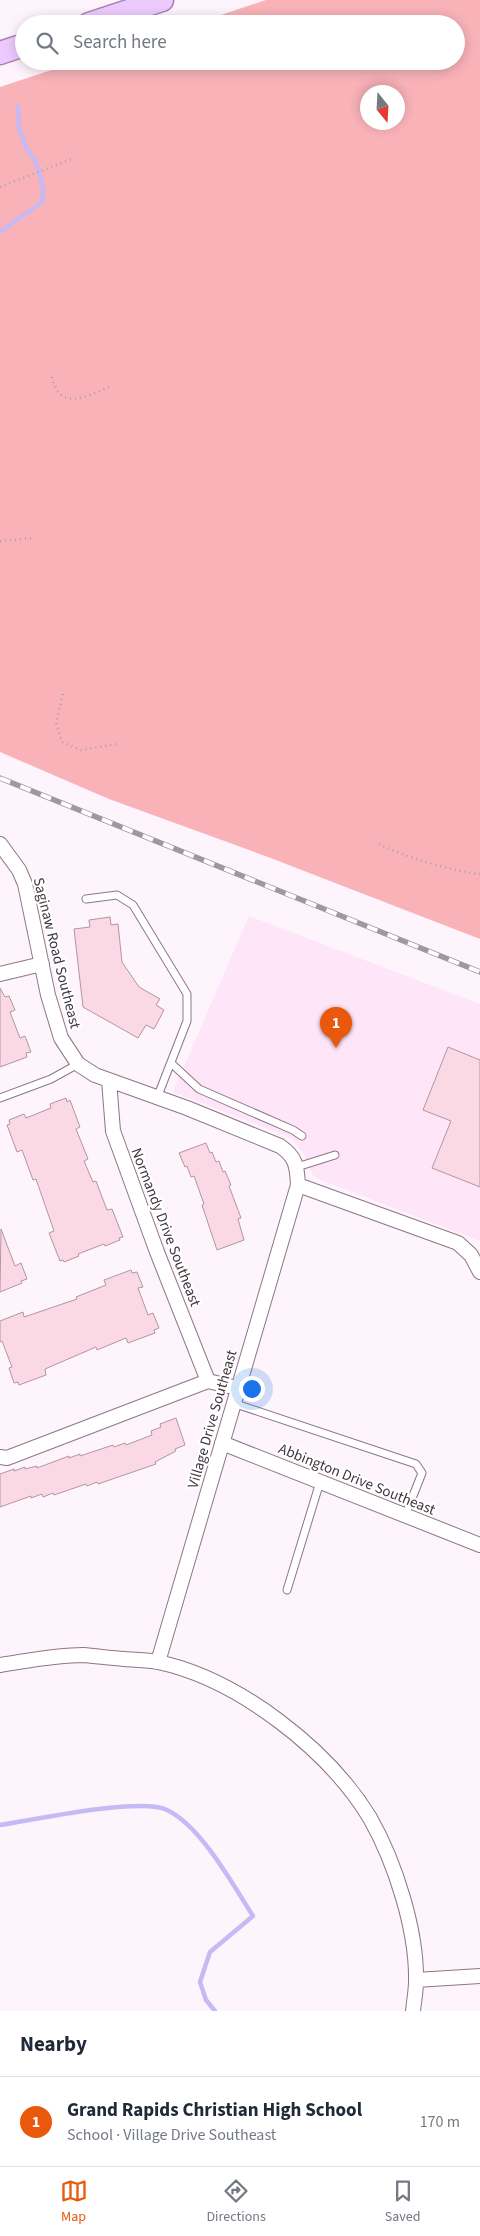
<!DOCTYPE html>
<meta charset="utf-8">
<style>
:root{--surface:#fff;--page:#f6f6f7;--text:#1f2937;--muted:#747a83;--line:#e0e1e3;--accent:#ea580c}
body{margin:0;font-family:"Source Sans 3",sans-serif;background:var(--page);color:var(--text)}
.compass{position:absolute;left:360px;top:85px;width:45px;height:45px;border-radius:50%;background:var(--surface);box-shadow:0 2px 12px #0003;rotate:162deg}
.you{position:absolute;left:251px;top:1388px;width:18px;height:18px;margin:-12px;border:4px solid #fff;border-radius:50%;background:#1a73e8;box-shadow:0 0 0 8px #1a73e833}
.badge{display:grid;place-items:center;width:32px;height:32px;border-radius:50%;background:var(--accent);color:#fff;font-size:16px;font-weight:700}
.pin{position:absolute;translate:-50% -41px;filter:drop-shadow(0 1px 2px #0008)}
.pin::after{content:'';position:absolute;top:26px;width:18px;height:15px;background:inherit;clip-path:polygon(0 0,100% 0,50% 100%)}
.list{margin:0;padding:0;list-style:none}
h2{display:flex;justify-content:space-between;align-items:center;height:65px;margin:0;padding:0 20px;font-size:21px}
h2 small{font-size:16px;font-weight:400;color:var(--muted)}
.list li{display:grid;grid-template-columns:32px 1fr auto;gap:15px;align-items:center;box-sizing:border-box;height:90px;padding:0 20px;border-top:1px solid var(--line)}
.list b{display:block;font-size:19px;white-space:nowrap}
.list p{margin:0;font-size:16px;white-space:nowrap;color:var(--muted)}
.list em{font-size:16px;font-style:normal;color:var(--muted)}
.icon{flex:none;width:28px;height:28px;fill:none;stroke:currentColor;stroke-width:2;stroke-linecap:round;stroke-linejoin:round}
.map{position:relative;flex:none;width:480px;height:2011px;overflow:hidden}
.search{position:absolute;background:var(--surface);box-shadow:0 2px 12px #0003;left:15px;right:15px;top:15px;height:55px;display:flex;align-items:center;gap:12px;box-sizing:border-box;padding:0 18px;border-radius:28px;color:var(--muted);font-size:19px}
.sheet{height:155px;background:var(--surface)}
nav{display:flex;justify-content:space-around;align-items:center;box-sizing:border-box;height:70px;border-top:1px solid var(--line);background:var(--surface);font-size:14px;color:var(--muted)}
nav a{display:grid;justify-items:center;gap:2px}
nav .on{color:var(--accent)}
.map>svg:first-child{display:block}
.built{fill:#fee5f8}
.green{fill:#f8b2b8;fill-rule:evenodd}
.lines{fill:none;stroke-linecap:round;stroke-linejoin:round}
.stream{stroke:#c6baf5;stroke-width:4.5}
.building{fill:#fad8e4;stroke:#b296a0}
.service-casing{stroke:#8c7687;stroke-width:9}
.minor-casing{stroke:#8c7687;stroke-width:16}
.primary-casing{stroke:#a97fbb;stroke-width:25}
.path{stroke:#aba1a9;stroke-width:2.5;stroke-dasharray:1 4;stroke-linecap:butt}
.service{stroke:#fff;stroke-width:7}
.minor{stroke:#fff;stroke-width:14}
.primary{stroke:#edcafe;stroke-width:22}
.rail-casing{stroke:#a1979f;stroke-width:5.5}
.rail{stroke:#fff;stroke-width:4;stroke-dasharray:11;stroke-linecap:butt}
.labels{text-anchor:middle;stroke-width:4.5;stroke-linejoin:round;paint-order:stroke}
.street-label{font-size:15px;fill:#40363e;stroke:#fff}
</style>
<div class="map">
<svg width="480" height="2011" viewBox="0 0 480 2011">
<rect width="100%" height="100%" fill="#fef4fc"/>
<!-- built -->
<path class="built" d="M249 916 480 1004V1241L318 1179 313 1175 304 1155 291 1138 173 1092Z"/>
<!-- green -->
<path class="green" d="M266 0H480V939L268 857 109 799 0 752V87L79 61H456V24H194ZM368 92H398V122H368Z"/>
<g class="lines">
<!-- stream -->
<path class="stream" d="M0 232 42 202 43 188 36 162 26 148 19 128 18 106
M0 1825C34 1820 140 1797 167 1810 201 1826 233 1885 253 1916L210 1952 200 1982 206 2000 215 2011"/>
</g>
<!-- building -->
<path class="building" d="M110 917 111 925 118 924 122 962 139 987 160 999 156 1005 164 1010 154 1029 146 1025 138 1038 83 1007 74 929 90 927 89 920Z
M0 988 5 997 9 996 15 1010 10 1012 20 1038 25 1036 31 1052 26 1053 27 1057 0 1067Z
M448 1047 480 1060V1187L432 1168 451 1121 423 1110Z
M66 1098 67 1102 70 1100 80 1127 76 1129 88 1159 84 1161 93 1182 96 1181 107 1210 112 1209 123 1237 119 1238 120 1240 105 1246 104 1244 78 1254 79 1256 64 1262 63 1260 60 1261 49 1233 54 1231 36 1179 33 1180 22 1150 17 1152 7 1125 10 1124 9 1120 24 1114 26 1118 51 1108 50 1104Z
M206 1143 210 1153 212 1152 216 1162 219 1161 223 1172 225 1171 231 1185 229 1186 241 1218 238 1219 244 1240 217 1250 202 1205 204 1204 194 1176 191 1177 187 1166 185 1167 179 1153Z
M1 1229 15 1266 21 1263 27 1279 21 1281 22 1283 0 1292Z
M131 1270 132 1273 137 1272 143 1287 138 1288 148 1315 153 1313 159 1328 154 1330 155 1333 128 1343 126 1338 97 1350 96 1347 45 1369 46 1375 19 1385 18 1382 14 1383 9 1368 12 1367 2 1341 0 1342V1321L23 1312 24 1317 77 1299 76 1297 106 1285 104 1280Z
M176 1418 185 1445 175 1449 176 1451 155 1462 156 1464 98 1484 97 1482 87 1486 86 1484 54 1495 53 1493 43 1497 42 1494 31 1498V1496L0 1507V1474L14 1469V1471L25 1467V1469L37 1466V1468L69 1456V1458L80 1454V1456L113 1445 114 1447 125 1443 126 1445 152 1435 151 1431 161 1427 160 1424Z"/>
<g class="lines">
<!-- service casing -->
<g class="service-casing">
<path id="service" d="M86 899 117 895 133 905 187 994V1021L157 1098
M171 1063 199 1089 293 1130 302 1136
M0 1098 51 1079 78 1064
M297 1167 335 1155
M233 1403 416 1464 422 1473 405 1516
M287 1590 320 1482"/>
</g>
<!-- minor casing -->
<g class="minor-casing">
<path id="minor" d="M0 844 19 870 25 884 48 995 61 1038 78 1064 95 1075 187 1108 280 1146C296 1157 297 1166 298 1185L158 1662
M0 974 42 964
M109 1080 113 1131 157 1252 208 1381 237 1388
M298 1185 458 1243 471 1255 480 1272
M222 1443 480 1545
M0 1457 7 1458 208 1381
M0 1665C27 1661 55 1655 83 1655 96 1656 110 1658 124 1659 135 1660 147 1660 158 1662 238 1679 328 1749 370 1818 395 1862 417 1930 416 1981 416 1991 414 2001 413 2011
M416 1980 480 1976"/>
</g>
<!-- primary casing -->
<g class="primary-casing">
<path id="primary" d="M89 24 162 0
M0 53 24 45"/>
</g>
<!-- path -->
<path class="path" d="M0 187 74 158
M52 377C59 411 86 397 109 387
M0 541 34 538
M63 694 56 723 62 742 81 750 116 744
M379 844C404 857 452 871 480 874"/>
<!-- service -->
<use href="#service" class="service"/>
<!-- minor -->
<use href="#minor" class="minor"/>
<!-- primary -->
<use href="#primary" class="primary"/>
<!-- rail casing -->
<g class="rail-casing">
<path id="rail" d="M0 778 480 972"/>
</g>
<!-- rail -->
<use href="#rail" class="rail"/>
</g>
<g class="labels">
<!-- street labels -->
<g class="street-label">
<text transform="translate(57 953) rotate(76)" y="5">Saginaw Road Southeast</text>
<text transform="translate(166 1227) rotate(69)" y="5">Normandy Drive Southeast</text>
<text transform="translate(212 1419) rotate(-74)" y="5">Village Drive Southeast</text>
<text transform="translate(357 1479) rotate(22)" y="5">Abbington Drive Southeast</text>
</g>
</g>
</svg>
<svg class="compass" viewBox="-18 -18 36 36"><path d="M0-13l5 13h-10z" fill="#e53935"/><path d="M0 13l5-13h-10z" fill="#747a83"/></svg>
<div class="you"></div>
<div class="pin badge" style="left:336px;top:1048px">1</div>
<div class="search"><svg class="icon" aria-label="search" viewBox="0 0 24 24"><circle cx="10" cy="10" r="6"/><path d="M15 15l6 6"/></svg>Search here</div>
</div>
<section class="sheet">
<h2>Nearby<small></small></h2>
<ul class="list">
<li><span class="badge">1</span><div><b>Grand Rapids Christian High School</b><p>School · Village Drive Southeast</p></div><em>170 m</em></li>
</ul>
</section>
<nav>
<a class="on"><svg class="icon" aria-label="map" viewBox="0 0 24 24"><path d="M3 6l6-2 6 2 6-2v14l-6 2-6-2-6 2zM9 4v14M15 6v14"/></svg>Map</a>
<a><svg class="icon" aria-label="directions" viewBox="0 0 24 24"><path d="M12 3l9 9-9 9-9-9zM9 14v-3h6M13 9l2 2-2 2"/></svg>Directions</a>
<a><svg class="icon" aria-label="saved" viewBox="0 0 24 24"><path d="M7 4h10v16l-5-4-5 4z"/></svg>Saved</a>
</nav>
